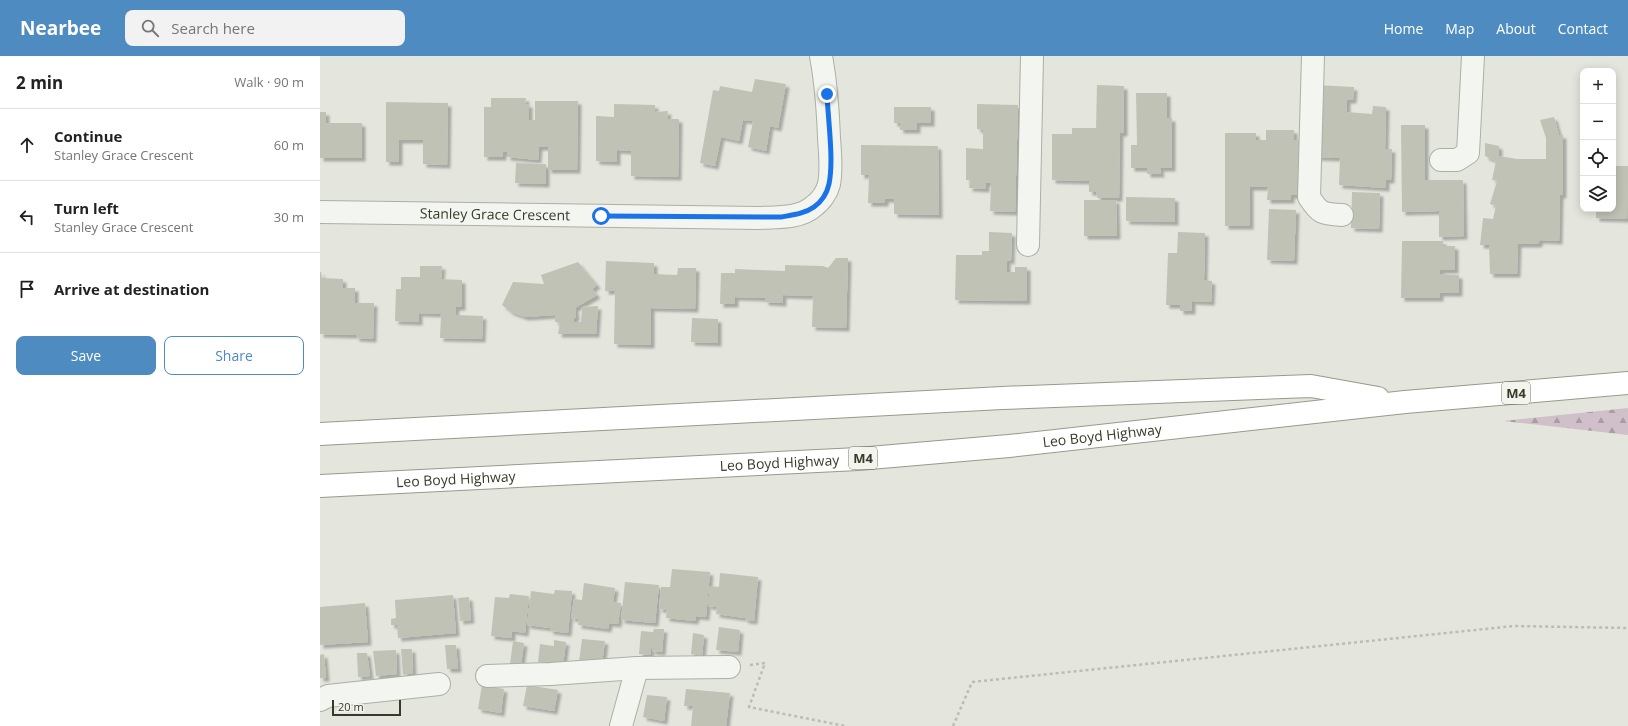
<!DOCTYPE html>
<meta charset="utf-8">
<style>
:root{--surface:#fff;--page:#f2f2f2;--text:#222;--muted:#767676;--line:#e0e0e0;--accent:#4e8bc0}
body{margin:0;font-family:"Open Sans",sans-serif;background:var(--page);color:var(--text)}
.controls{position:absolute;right:12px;top:12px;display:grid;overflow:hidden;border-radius:8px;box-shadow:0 2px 10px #0003}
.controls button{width:36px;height:36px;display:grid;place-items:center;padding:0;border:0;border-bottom:1px solid var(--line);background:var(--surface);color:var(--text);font:20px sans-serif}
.scale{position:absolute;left:12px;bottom:10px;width:69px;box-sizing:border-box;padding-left:4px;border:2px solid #363b29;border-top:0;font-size:11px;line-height:14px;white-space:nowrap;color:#363b29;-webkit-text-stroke:3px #f2f4ed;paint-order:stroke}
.stop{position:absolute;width:12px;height:12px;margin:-9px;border:3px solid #1a73e8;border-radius:50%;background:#fff}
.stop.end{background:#1a73e8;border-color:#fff;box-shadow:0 1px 4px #0008}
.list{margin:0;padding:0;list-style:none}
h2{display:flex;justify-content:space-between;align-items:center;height:52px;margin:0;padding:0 16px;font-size:17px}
h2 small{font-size:13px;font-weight:400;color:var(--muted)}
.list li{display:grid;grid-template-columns:26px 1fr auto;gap:12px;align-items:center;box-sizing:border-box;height:72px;padding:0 16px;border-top:1px solid var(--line)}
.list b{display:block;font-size:15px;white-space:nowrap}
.list p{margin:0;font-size:13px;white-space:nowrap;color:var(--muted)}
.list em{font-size:13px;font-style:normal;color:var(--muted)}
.actions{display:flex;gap:8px;padding:12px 16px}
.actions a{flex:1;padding:9px 0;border:1px solid var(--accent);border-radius:8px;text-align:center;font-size:14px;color:var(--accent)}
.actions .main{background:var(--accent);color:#fff}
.icon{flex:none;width:22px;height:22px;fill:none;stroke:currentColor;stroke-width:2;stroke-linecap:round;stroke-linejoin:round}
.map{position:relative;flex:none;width:1308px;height:670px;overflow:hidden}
header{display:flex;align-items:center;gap:24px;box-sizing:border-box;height:56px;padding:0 20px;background:var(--accent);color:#fff}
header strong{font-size:19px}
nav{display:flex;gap:22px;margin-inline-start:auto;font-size:14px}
.search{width:280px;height:36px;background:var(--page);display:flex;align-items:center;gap:10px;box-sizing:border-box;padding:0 14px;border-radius:8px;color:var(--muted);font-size:15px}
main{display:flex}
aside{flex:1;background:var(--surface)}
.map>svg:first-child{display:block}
.forest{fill:url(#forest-firs)}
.building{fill:#bfc2b5;filter:url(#shadow)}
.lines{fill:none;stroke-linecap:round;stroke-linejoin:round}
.minor-casing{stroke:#acafa4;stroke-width:24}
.highway-casing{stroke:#969b87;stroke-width:24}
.path{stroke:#babdb4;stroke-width:2.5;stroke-dasharray:3 3;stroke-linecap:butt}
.minor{stroke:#f3f5f0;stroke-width:22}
.highway{stroke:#fff;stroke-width:22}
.route{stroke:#1a73e8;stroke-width:5}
.labels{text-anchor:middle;stroke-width:3;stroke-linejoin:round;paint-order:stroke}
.shield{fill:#f2f4ed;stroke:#6e7264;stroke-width:1}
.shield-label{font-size:13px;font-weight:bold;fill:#363b29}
.street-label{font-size:14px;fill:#363b29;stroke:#f2f4ed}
</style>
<header>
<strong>Nearbee</strong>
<div class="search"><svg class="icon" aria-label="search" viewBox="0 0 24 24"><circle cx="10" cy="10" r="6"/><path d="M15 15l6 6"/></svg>Search here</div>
<nav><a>Home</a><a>Map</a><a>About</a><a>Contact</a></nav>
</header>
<main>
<aside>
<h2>2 min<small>Walk · 90 m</small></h2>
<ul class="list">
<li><svg class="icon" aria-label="ahead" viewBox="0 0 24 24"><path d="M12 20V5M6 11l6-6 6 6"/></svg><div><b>Continue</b><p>Stanley Grace Crescent</p></div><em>60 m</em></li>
<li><svg class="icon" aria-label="left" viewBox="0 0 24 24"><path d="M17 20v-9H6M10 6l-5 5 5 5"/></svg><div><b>Turn left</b><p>Stanley Grace Crescent</p></div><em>30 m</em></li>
<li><svg class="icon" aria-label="arrive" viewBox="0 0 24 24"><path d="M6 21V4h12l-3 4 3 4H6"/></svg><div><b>Arrive at destination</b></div></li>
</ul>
<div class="actions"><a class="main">Save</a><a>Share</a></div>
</aside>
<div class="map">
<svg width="1308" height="670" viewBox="0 0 1308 670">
<defs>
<pattern id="forest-firs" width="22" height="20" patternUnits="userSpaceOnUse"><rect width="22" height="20" fill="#cfc0c9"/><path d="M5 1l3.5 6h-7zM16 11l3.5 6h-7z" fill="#a99da3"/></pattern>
<filter id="shadow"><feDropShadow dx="3.5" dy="3.5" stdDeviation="1" flood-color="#0004"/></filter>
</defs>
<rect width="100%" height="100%" fill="#e4e6de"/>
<!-- forest -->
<path class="forest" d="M1308 352V379L1183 365Z"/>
<!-- building -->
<path class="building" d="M435 23 466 28 458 72 450 70 446 95 428 91 433 65 423 64 419 85 401 81 395 110 380 107 393 34 399 35 400 30 432 36Z
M777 29 804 30V77H800L799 142H777L776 136H769V125L732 124V78H752V72H776Z
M995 29 1034 31 1033 44H1027V56L1052 58 1053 50 1066 51 1065 93H1072L1071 124H1066V132L1019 129 1020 102 992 101Z
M816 37H847V62H852V112H840L841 118H827V112H811V89H817Z
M171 42H206L205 48H209V64H215V45H258L257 114H228V91H219L218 104 187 101V96H183V101H164V51H171Z
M66 46 128 47 127 109 103 108V84H79V106H66Z
M294 48 335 49V56L348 55 347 63H359L358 121 311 120V95L297 94V106L276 105V60L294 61Z
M657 48 698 49 695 156 670 155 671 127H666V133L649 132 650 124H646V92L663 93V74L657 73Z
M574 51H611V67H597V74H580V67H574Z
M0 56H6V67H42V102H0Z
M1234 61 1239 79H1243V139H1240L1239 185 1220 184 1218 188H1198L1197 218H1170L1169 189H1160L1163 162 1173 163 1176 150 1170 148 1177 125 1172 124 1176 105 1165 100V87L1179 90V100L1197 103H1226V82L1220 64Z
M1081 69H1105V124H1143L1144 180 1119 181V155L1082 156Z
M946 74H974V84H980L979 139H971V144H947L948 131H930V170H905V77H936V84H946Z
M541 89 618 90 619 159 574 158V143H565V147H548L549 119H541Z
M196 107 226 108V128L195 127Z
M1293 110H1308L1307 163 1276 162V153H1293Z
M1032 136 1060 137 1059 173 1031 172Z
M806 141 855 142V166L806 165Z
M764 144H796L797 180H764Z
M949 153 976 154 974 205 947 204Z
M669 176 692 177 691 205 687 204V216H695V211H707V245L635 244 636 199H662V195H669Z
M858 176 885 177 884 224 892 225 891 246 872 245V255H860V249H846L848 197H857Z
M1082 185H1123V190H1135V214H1120V218L1139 219V237H1120V242H1081Z
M516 202H528L526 272 492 271 493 240 463 239V247L445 246V242L415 241V248H400L401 217H415V213L465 215V209L503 210 508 212Z
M286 205 334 207V218L357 219 358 212H376L375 253 331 252V289L294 288 295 235H285Z
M258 206 277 229 272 233 277 239 255 252 256 261 254 263V266H261L262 251 278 250 276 278H238L240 267 235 266V259L205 261 191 256 182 249 193 226 224 228 221 219Z
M100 210H122L121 223 142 224V251H136L135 259 163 260 162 283 120 282 121 258 99 257V266L75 265 76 233H81V221H100Z
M0 216H1L2 222 23 223V232H35V247H54L53 283 36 282V279L0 278Z
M372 262 398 263V287L371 286Z
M352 513 390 516 386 561 376 560 375 565 346 562 347 554 339 553 341 531H350Z
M400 517 438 521 434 565 425 564V562L396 558 397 551 388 550 390 530 399 531Z
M305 526 339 529 335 567 301 564Z
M264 527 295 532 293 546 301 547 298 568 289 567 288 573 258 569 259 563 251 562 254 543 262 544Z
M235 534 252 535 248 577 230 575V572L207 569 211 535 234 538Z
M190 538 209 540 205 577 192 575V582L171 580 175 541 189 542Z
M133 539 136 577 78 582 77 569H71V563L76 562 75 544Z
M149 541 151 564 140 565 138 542Z
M45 547 48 586 0 589V551Z
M399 571 420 574 418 596 396 594Z
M334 573H344L342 596 332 595V586L330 599 319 598 321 575 333 576Z
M373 577 384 579 382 600 371 598Z
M262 583 285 585 282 608 259 606Z
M234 584 246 586 243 609 218 606 220 588 234 590Z
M193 585 204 587 201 609 190 608Z
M125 589H136L138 613H127Z
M81 593H92L93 617 83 619Z
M76 594 77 618 56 620 53 595Z
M37 597H47L50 620 38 621Z
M4 598 6 622H0V599Z
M162 629 184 633 181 657 158 653Z
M207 629 238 634 234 655 203 650Z
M366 633 410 637 406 670H371L373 650H364Z
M327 639 347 641 344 665 323 661Z"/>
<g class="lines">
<!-- minor casing -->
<g class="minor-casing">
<g id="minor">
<path d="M993 0 989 141C999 157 1002 158 1022 159"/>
<path d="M1121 104H1137L1148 97 1153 0"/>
<path id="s1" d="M0 156 438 162C456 161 480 163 494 150 501 145 507 136 509 128 512 113 510 97 509 82 508 54 506 27 501 0"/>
<path d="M708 189 712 0"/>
<path d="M167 620 231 618 317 612 409 611"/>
<path d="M0 644 8 640 119 628"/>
<path d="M301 670 317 612"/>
</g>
</g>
<!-- highway casing -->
<g class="highway-casing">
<g id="highway">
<path d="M0 378 682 342 991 330 1058 342"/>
<path id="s2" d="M0 430 538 403 689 390 1085 346 1308 327"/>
</g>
</g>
<!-- path -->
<path class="path" d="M430 609 445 607 429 651 525 670
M633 670 652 626 1194 570 1308 572"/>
<!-- minor -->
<use href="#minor" class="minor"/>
<!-- highway -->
<use href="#highway" class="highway"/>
</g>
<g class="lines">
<!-- route -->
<path class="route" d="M281 160 461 161C472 159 484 158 494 151 501 146 507 137 509 128 514 104 508 64 507 38"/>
</g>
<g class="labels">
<!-- shield labels -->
<g class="shield">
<rect x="1182" y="326" width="28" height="22" rx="3"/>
<rect x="529" y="391" width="28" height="22" rx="3"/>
</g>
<g class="shield-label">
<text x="1196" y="342">M4</text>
<text x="543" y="407">M4</text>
</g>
<!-- street labels -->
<g class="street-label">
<text dy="5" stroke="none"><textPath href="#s1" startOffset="175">Stanley Grace Crescent</textPath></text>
<text dy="5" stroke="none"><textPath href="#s2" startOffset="784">Leo Boyd Highway</textPath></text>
<text dy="5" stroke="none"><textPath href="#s2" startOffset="460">Leo Boyd Highway</textPath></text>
<text dy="5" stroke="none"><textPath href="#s2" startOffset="136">Leo Boyd Highway</textPath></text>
</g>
</g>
</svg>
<div class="controls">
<button>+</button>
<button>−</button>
<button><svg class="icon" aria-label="locate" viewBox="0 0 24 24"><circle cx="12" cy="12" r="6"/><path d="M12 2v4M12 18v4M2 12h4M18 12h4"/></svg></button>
<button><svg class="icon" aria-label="layers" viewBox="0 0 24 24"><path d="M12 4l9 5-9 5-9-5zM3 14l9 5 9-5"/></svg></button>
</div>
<div class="scale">20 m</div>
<div class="stop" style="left:281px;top:160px"></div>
<div class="stop end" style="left:507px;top:38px"></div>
</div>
</main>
